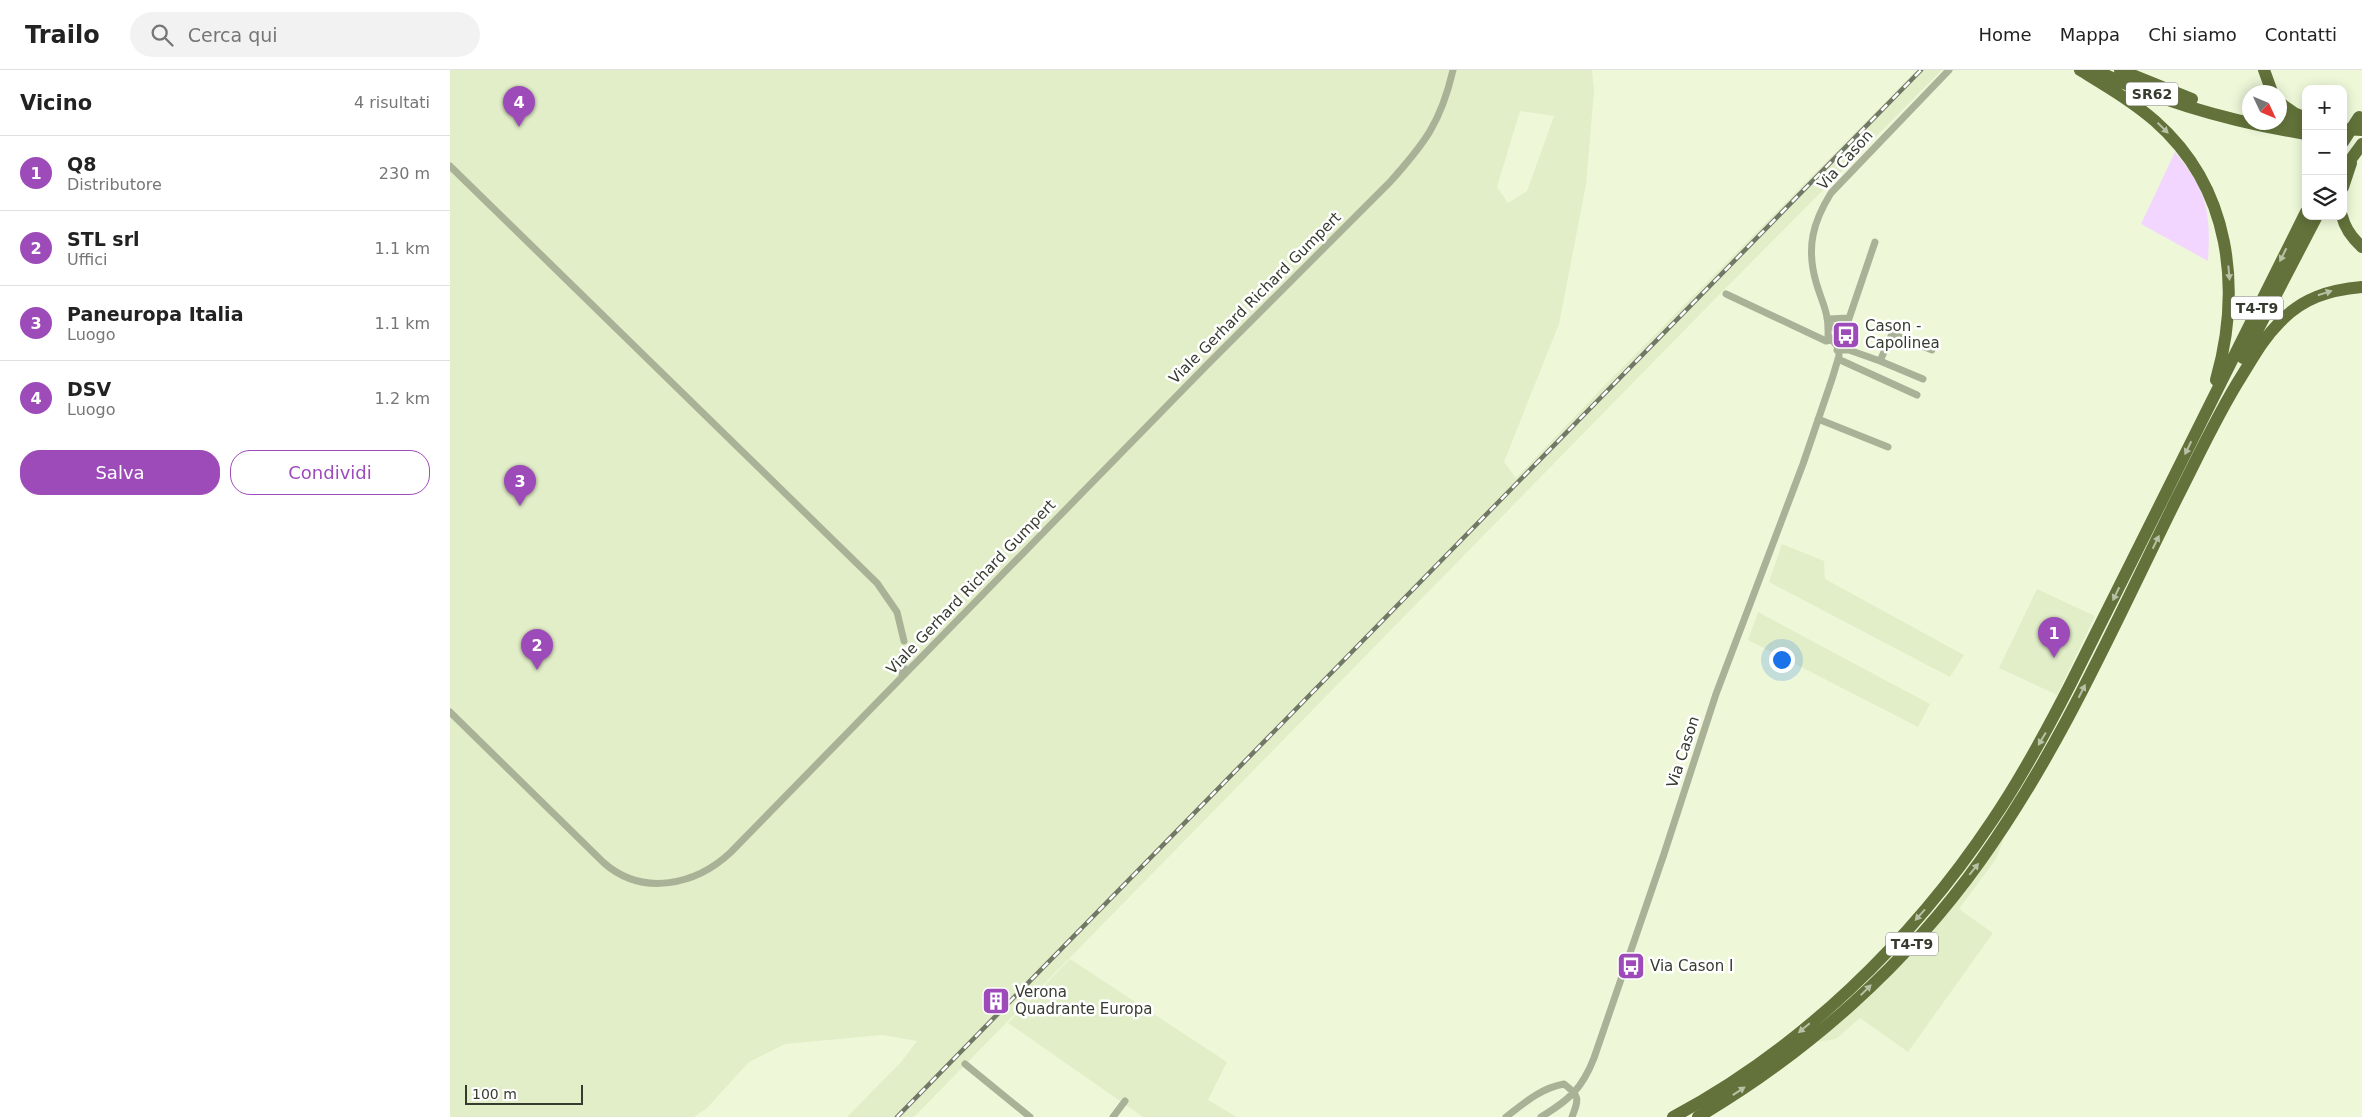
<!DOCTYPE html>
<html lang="it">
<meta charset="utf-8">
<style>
:root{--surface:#fff;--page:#f2f2f2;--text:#222;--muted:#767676;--line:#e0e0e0;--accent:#9e4bba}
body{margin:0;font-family:"DejaVu Sans",sans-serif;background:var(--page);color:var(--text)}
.controls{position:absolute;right:15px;top:15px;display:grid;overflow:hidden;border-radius:10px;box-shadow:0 2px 12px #0003}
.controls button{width:45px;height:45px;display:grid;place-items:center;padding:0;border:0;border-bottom:1px solid var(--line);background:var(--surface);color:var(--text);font:25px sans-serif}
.compass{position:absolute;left:1792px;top:15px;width:45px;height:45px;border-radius:50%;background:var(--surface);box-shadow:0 2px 12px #0003;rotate:134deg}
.scale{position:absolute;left:15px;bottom:12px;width:118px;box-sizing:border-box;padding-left:5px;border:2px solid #373b2f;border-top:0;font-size:14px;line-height:18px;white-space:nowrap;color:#373b2f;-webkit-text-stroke:4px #fff;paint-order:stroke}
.you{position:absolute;left:1331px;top:589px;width:18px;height:18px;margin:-12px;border:4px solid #fff;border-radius:50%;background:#1a73e8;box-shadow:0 0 0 8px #1a73e833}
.badge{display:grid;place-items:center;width:32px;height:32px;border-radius:50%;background:var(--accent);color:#fff;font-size:16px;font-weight:700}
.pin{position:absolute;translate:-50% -41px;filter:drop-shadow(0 1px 2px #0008)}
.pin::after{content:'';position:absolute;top:26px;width:18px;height:15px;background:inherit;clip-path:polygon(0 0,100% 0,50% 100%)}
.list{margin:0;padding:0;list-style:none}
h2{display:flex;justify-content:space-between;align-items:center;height:65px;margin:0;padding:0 20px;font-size:21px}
h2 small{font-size:16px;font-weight:400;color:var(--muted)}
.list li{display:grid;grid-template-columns:32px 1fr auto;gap:15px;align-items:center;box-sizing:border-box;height:75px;padding:0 20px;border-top:1px solid var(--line)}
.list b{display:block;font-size:19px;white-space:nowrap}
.list p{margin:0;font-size:16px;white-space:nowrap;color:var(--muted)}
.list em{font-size:16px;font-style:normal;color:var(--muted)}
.actions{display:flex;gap:10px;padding:15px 20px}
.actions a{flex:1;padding:11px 0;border:1px solid var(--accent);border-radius:20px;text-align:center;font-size:18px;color:var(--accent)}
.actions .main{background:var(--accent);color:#fff}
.icon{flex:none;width:28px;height:28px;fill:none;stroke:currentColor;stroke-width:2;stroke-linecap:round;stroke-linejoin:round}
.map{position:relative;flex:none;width:1912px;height:1047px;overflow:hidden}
header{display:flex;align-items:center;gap:30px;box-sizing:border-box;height:70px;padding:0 25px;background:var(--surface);border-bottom:1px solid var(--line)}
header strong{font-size:24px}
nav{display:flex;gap:28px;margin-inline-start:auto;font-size:18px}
.search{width:350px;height:45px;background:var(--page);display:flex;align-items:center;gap:12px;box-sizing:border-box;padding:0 18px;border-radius:28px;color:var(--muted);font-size:19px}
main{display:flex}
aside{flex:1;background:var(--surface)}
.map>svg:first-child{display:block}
.built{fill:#e2eec8;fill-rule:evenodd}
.green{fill:#f3d6ff}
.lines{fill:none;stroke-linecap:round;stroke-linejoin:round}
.minor{stroke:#a9b297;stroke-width:7}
.trunk{stroke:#62723a;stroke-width:12}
.rail-casing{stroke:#727866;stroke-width:4.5}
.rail{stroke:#fff;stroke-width:2.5;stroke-dasharray:8;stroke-linecap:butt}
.trunk-bridge{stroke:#62723a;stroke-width:12}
.oneway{fill:#b8c0a6}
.labels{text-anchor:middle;stroke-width:5;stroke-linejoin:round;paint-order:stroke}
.shield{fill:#fff;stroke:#73766d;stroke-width:1}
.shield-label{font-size:14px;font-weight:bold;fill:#373b2f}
.street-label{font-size:15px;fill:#373b2f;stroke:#fff}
.poi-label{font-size:15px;fill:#373b2f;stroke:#fff;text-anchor:start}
</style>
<header>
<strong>Trailo</strong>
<div class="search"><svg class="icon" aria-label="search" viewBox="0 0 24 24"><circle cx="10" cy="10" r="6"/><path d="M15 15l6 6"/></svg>Cerca qui</div>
<nav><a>Home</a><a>Mappa</a><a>Chi siamo</a><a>Contatti</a></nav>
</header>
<main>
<aside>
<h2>Vicino<small>4 risultati</small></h2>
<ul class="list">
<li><span class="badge">1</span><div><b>Q8</b><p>Distributore</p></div><em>230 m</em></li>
<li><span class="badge">2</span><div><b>STL srl</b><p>Uffici</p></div><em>1.1 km</em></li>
<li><span class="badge">3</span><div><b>Paneuropa Italia</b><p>Luogo</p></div><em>1.1 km</em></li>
<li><span class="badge">4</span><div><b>DSV</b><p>Luogo</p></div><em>1.2 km</em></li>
</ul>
<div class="actions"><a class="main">Salva</a><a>Condividi</a></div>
</aside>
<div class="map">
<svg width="1912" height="1047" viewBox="0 0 1912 1047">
<rect width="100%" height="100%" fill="#eef8d9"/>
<!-- built -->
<path class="built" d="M0 0H1142L1144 21 1136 115 1109 254 1054 392 1066 408 1153 317 1467 0H1492L1267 227 464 1047H397L451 992 467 971 432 965 335 974 299 992 257 1038 244 1047H0ZM1070 41 1104 46 1077 121 1058 133 1047 117Z
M1332 474 1374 491 1375 509 1514 585 1500 607 1319 512Z
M1587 519 1645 546 1607 625 1549 598Z
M1308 542 1480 634 1468 657 1298 570Z
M1554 768 1546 789 1509 839 1543 863 1458 982 1410 948 1386 969 1365 972 1464 883Z
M620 889 777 992 758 1030 787 1047H693L558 953Z"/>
<!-- green -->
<path class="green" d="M1725 82C1757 121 1761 141 1758 191L1691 154Z"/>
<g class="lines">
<!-- minor -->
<path class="minor" d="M0 96 427 513 447 542 454 571
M1276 224 1376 271 1381 270
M1379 249 1398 248
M1390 275 1425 172
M1387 276 1378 265C1379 242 1372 233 1366 212 1356 177 1363 152 1381 123L1499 0
M1387 280H1399L1430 291 1442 264 1482 280
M1388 289 1467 325
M1430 291 1473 309
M1368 349 1438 377
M452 606 455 586
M0 642 154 793C193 827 246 815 281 782L756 296 940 112C975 73 991 52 1003 0
M515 994 580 1047
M663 1047 675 1031
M1056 1047C1074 1033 1091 1018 1114 1014 1130 1026 1129 1029 1122 1047
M1091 1047C1119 1030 1132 1019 1144 988L1214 784 1266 624 1353 394 1382 309 1389 286 1388 266 1387 261 1379 252"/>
<!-- trunk -->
<path class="trunk" d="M1630 0C1656 16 1682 31 1705 51 1781 118 1792 218 1766 310
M1645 0C1711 32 1783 52 1856 64
M1670 0 1742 29
M1814 0 1822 22
M1830 33 1844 43 1856 48
M1830 50 1856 54
M1893 59 1912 60
M1893 100 1912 74
M1893 117 1901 93
M1892 146C1895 159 1902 168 1912 177
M1793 288 1867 146
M1223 1047C1351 979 1462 871 1542 751 1572 707 1597 660 1621 613L1856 142
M1248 1047C1357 983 1457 894 1531 790 1611 678 1666 551 1727 428 1748 387 1767 345 1791 307 1803 288 1813 269 1829 253 1852 228 1879 220 1912 217"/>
<!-- rail casing -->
<g class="rail-casing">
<path id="rail" d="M447 1047 1471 0"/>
</g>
<!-- rail -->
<use href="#rail" class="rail"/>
<!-- trunk-bridge -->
<path class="trunk-bridge" d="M1893 72 1909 47"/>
</g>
<!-- one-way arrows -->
<defs><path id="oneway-solid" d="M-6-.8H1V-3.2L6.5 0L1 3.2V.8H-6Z" transform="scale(1.25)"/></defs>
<g class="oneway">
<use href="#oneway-solid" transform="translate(1713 58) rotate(44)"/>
<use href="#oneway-solid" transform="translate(1833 185) rotate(117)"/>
<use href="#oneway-solid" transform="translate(1779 203) rotate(85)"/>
<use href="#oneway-solid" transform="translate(1875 223) rotate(-18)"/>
<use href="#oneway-solid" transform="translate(1738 378) rotate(116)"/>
<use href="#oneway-solid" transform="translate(1706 472) rotate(-64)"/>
<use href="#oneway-solid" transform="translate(1666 524) rotate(116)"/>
<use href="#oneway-solid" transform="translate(1632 621) rotate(-63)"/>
<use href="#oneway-solid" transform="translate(1592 669) rotate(121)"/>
<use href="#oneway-solid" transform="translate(1524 799) rotate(-51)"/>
<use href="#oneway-solid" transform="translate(1470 845) rotate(132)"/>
<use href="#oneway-solid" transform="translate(1416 920) rotate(-45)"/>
<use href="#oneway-solid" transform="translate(1354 958) rotate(140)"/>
<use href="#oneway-solid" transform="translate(1289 1021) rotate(-33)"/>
</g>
<!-- icons -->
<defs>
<g id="bus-square" transform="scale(1.4375)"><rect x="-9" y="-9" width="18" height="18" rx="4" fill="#9e4bba" stroke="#fff"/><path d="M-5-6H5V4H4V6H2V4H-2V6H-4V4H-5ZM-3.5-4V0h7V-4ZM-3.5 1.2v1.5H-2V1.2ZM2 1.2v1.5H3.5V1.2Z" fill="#fff"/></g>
<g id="building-square" transform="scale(1.4375)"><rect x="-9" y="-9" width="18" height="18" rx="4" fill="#9e4bba" stroke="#fff"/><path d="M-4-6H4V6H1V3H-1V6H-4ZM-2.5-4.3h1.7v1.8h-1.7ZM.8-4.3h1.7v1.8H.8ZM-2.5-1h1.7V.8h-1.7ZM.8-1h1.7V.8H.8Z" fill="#fff"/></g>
</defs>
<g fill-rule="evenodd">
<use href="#bus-square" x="1396" y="265"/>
<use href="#bus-square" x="1181" y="896"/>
<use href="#building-square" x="546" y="931"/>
</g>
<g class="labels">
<!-- shield labels -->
<g class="shield">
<rect x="1676" y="12.5" width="52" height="23" rx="4"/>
<rect x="1781" y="226.5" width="52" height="23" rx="4"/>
<rect x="1436" y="862.5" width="52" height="23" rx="4"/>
</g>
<g class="shield-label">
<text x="1702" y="29">SR62</text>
<text x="1807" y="243">T4-T9</text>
<text x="1462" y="879">T4-T9</text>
</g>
<!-- street labels -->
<g class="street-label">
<text transform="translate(1395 90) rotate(-48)" y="5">Via Cason</text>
<text transform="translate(805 228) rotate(-45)" y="5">Viale Gerhard Richard Gumpert</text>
<text transform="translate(521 517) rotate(-46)" y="5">Viale Gerhard Richard Gumpert</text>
<text transform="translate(1233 682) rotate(-72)" y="5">Via Cason</text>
</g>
<!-- poi labels -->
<g class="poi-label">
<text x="1415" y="261">Cason -<tspan x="1415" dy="17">Capolinea</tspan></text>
<text x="1200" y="901">Via Cason I</text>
<text x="565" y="927">Verona<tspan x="565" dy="17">Quadrante Europa</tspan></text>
</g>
</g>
</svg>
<div class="controls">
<button>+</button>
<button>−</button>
<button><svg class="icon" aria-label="layers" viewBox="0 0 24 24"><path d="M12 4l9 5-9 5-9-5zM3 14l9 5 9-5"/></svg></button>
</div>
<svg class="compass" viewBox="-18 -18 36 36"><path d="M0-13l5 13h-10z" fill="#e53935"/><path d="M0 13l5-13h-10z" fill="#767676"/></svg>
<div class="scale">100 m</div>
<div class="you"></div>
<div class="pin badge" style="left:1604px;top:588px">1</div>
<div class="pin badge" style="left:87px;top:600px">2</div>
<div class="pin badge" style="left:70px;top:436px">3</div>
<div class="pin badge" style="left:69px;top:57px">4</div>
</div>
</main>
